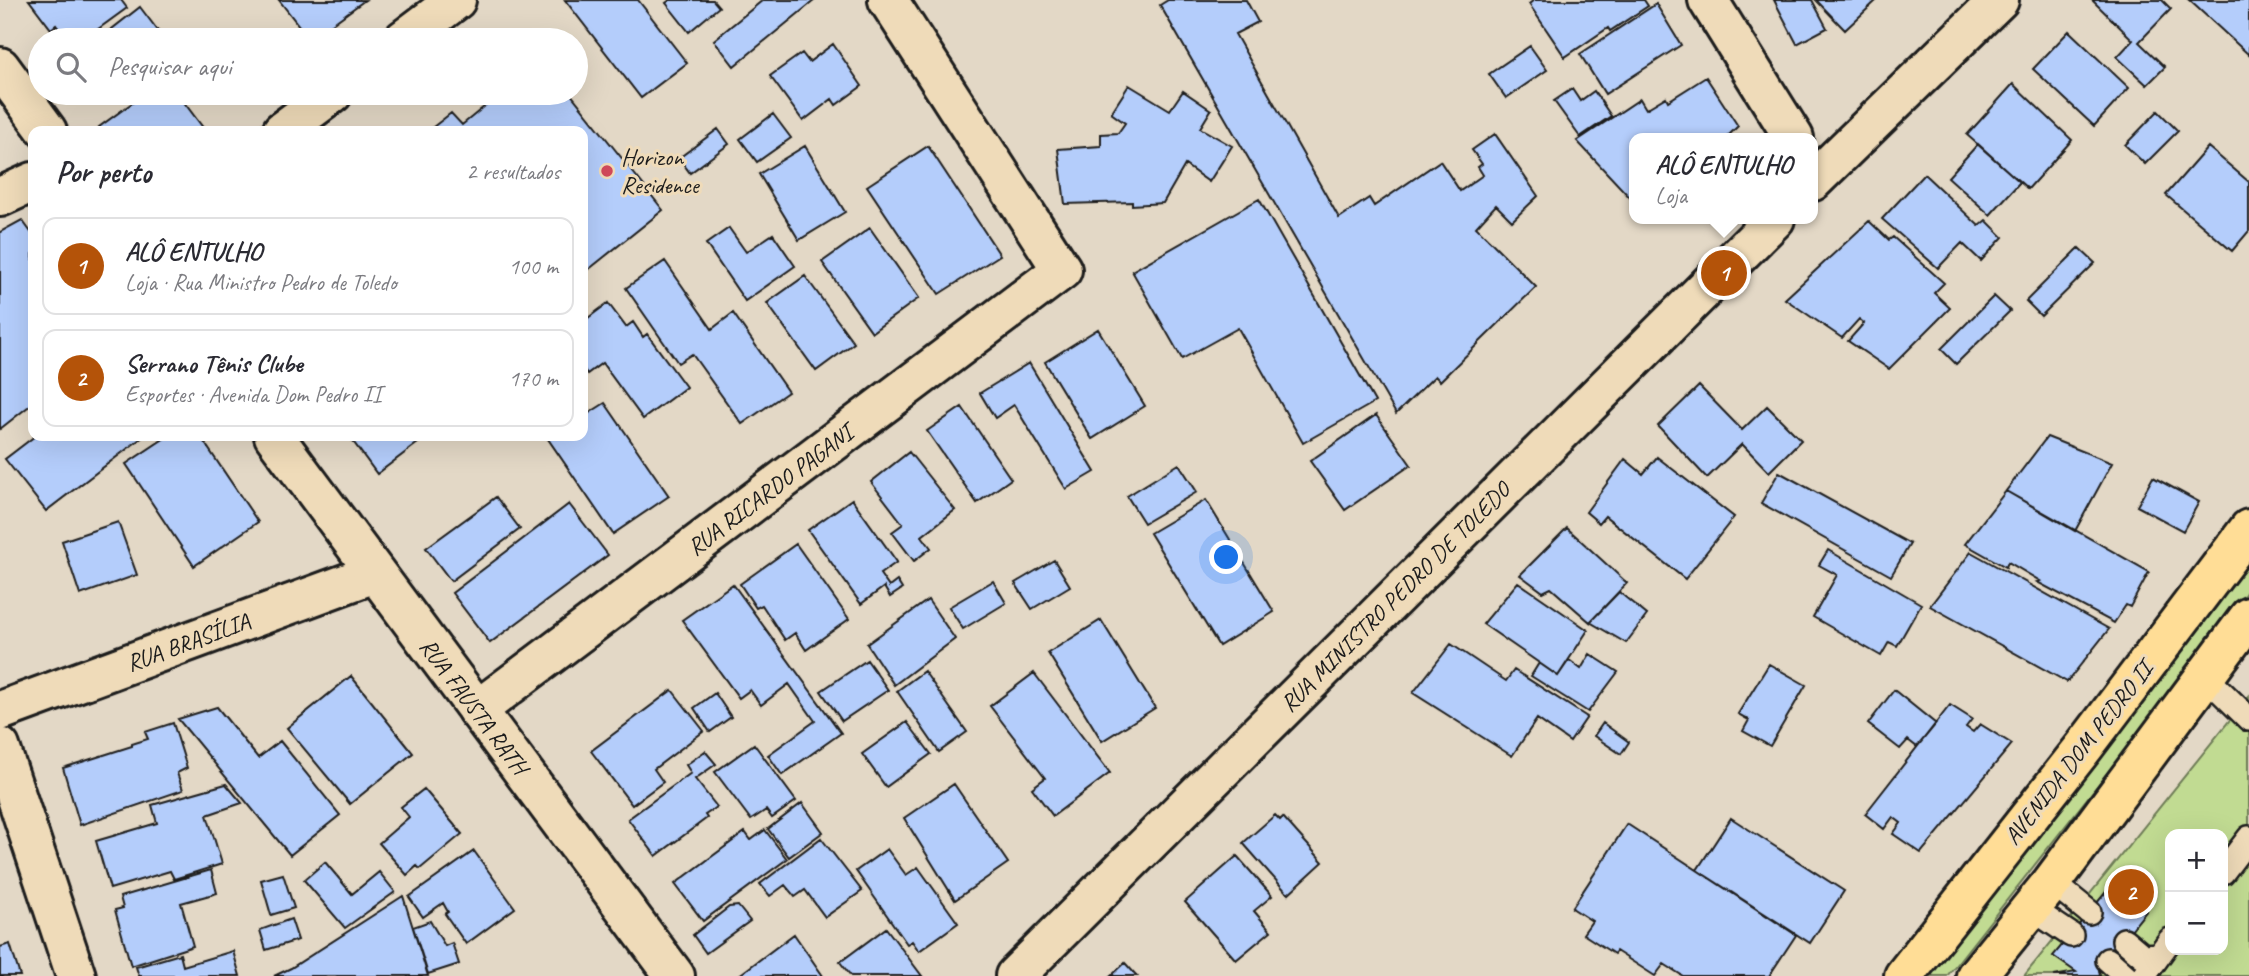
<!DOCTYPE html>
<html lang="pt">
<meta charset="utf-8">
<style>
:root{--surface:#fff;--page:#f7f7f7;--text:#2b2b33;--muted:#7c7c81;--line:#e1e1e2;--accent:#b45309}
body{margin:0;font-family:Caveat,sans-serif;background:var(--page);color:var(--text)}
.controls{position:absolute;right:21px;bottom:21px;display:grid;overflow:hidden;border-radius:14px;box-shadow:0 7px 28px #0002}
.controls button{width:63px;height:63px;display:grid;place-items:center;padding:0;border:0;border-bottom:2px solid var(--line);background:var(--surface);color:var(--text);font:35px sans-serif}
.you{position:absolute;left:1227px;top:558px;width:24px;height:24px;margin:-18px;border:5px solid #fff;border-radius:50%;background:#1a73e8;box-shadow:0 0 0 10px #1a73e833}
.badge{display:grid;place-items:center;width:46px;height:46px;border-radius:50%;background:var(--accent);color:#fff;font-size:23px;font-weight:700}
.pin{position:absolute;translate:-50% -50%;border:4px solid #fff;box-shadow:0 2px 7px #0006}
.popup{position:absolute;left:1629px;top:133px;width:189px;height:91px;box-sizing:border-box;display:grid;place-content:center;border-radius:14px;background:var(--surface);filter:drop-shadow(0 2px 5px #0005);font-size:23px;white-space:nowrap;color:var(--muted)}
.popup b{font-size:26px;color:var(--text)}
.popup::after{content:'';position:absolute;left:50%;top:100%;margin-left:-14px;border:14px solid transparent;border-top-color:var(--surface)}
.list{margin:0;padding:0;list-style:none}
h2{display:flex;justify-content:space-between;align-items:center;height:91px;margin:0;padding:0 28px;font-size:30px}
h2 small{font-size:23px;font-weight:400;color:var(--muted)}
.list li{display:grid;grid-template-columns:46px 1fr auto;gap:21px;align-items:center;box-sizing:border-box;height:98px;margin:0 14px 14px;padding:0 14px;border:2px solid var(--line);border-radius:14px}
.list b{display:block;font-size:26px;white-space:nowrap}
.list p{margin:0;font-size:23px;white-space:nowrap;color:var(--muted)}
.list em{font-size:23px;font-style:normal;color:var(--muted)}
.icon{flex:none;width:38px;height:38px;fill:none;stroke:currentColor;stroke-width:2;stroke-linecap:round;stroke-linejoin:round}
.map{position:relative;flex:none;width:2249px;height:976px;overflow:hidden}
.search{position:absolute;background:var(--surface);box-shadow:0 7px 28px #0002;left:28px;top:28px;width:560px;height:77px;display:flex;align-items:center;gap:18px;box-sizing:border-box;padding:0 24px;border-radius:38px;color:var(--muted);font-size:26px}
.panel{position:absolute;background:var(--surface);box-shadow:0 7px 28px #0002;left:28px;top:126px;width:560px;height:315px;border-radius:14px}
.map>svg:first-child{display:block}
.green{fill:#c1db92;stroke:#6e7c57;stroke-width:2;fill-rule:evenodd}
.building{fill:#b4cdfb;stroke:#1c1c1c;stroke-width:2}
.lines{fill:none;stroke-linecap:round;stroke-linejoin:round}
.lane-casing{stroke:#1c1c1c;stroke-width:28}
.street-casing{stroke:#1c1c1c;stroke-width:44}
.secondary-casing{stroke:#1c1c1c;stroke-width:44}
.primary-casing{stroke:#1c1c1c;stroke-width:44}
.lane{stroke:#efdbb9;stroke-width:23}
.street{stroke:#efdbb9;stroke-width:38}
.secondary{stroke:#efdbb9;stroke-width:38}
.primary{stroke:#ffdd96;stroke-width:38}
.poi-dot{fill:#d1495b;stroke:#efdbb9;stroke-width:2.5}
.labels{text-anchor:middle;stroke-width:6;stroke-linejoin:round;paint-order:stroke}
.poi-label{font-size:24px;fill:#1c1c1c;stroke:#efdbb9;text-anchor:start}
.street-label{font-size:24px;fill:#1c1c1c;stroke:#efdbb9}
</style>
<div class="map">
<svg width="2249" height="976" viewBox="0 0 2249 976">
<rect width="100%" height="100%" fill="#e3d8c6"/>
<filter id="ink" filterUnits="userSpaceOnUse"><feTurbulence type="fractalNoise" baseFrequency=".0143" numOctaves="2"/><feDisplacementMap in="SourceGraphic" scale="14" xChannelSelector="R" yChannelSelector="G"/><feConvolveMatrix kernelMatrix="1 2 1 2 8 2 1 2 1" color-interpolation-filters="sRGB"/></filter>
<g filter="url(#ink)">
<!-- green -->
<path class="green" d="M2249 556V588L2220 630 1947 976H1926L2198 628Z
M2249 696V976H2024ZM2170 834H2223V950H2170Z"/>
<!-- building -->
<path class="building" d="M29 0H121L127 8 83 40H67L56 25 51 29Z
M279 0H365L310 40Z
M565 0H638L687 63 641 98Z
M670 0H713L719 7 689 32 666 3Z
M763 0H815L734 66 714 40Z
M1168 0H1246L1258 22 1235 34 1339 218 1369 198 1374 206 1440 161 1460 191 1483 175 1478 167 1482 164 1472 150 1495 134 1538 196 1512 221 1496 205 1476 227 1536 287 1440 381 1435 376 1396 414 1160 5Z
M1534 0H1644L1648 6 1610 31 1608 28 1565 57 1529 4Z
M1774 0H1812L1827 28 1797 44Z
M1816 0H1877L1845 30Z
M2092 0H2162L2171 9 2139 42 2165 67 2147 85 2117 57 2133 40Z
M2189 0H2249V55Z
M1656 4 1681 45 1605 94 1580 54Z
M140 7 165 40H106L103 36Z
M2069 31 2129 88 2094 126 2033 69Z
M833 44 862 86 836 105 832 99 803 121 770 76 802 53 809 62Z
M1530 46 1547 70 1506 98 1489 74Z
M1706 77 1738 126 1726 138H1635V203L1577 141 1640 99 1646 109 1666 97 1668 101Z
M2013 84 2072 140 2028 189 1967 135Z
M1129 85 1170 110 1183 91 1211 110 1200 128 1232 146 1209 182 1185 165 1163 203 1132 205V202L1065 204 1058 149 1101 146V134L1118 133 1125 123 1111 113Z
M1572 89 1580 101 1594 91 1611 116 1580 137 1554 101Z
M146 93H177L204 129 201 131H102L99 127Z
M501 93H570L663 210 583 274V131H428L451 113 462 125Z
M2158 111 2178 131 2145 164 2125 145Z
M773 114 791 138 757 162 740 139Z
M718 129 729 144 690 173 679 158Z
M1978 144 2020 182 1990 215 1948 177Z
M805 146 845 212 799 240 759 174Z
M928 146 1000 255 939 294 867 186Z
M2208 147 2249 182V231L2232 251 2166 195Z
M1924 174 1979 226 1986 220 2003 237 1981 261 1962 243 1938 268 1882 219Z
M1259 199 1375 402 1303 443 1238 328 1182 359 1132 271Z
M22 220 33 235V403L0 429V232Z
M1869 221 1889 240 1893 237 1944 283 1934 293 1950 308 1889 369 1848 341 1864 323 1859 319 1842 338 1785 299Z
M729 228 746 252 773 234 795 266 745 301 706 244Z
M870 228 919 298 872 332 822 262Z
M2079 248 2095 263 2041 316 2026 301Z
M665 261 712 329 733 313 788 392 742 424 692 354 678 363 626 288Z
M805 276 854 343 816 371 767 303Z
M1994 296 2010 311 1956 364 1941 349Z
M608 303 626 327 633 322 643 337 647 334 686 387 643 419 602 363 587 374 583 368V319L584 321Z
M1098 329 1145 406 1092 439 1045 362Z
M1029 363 1095 472 1066 489 1014 405 995 418 980 393Z
M1699 386 1742 430 1767 406 1801 440 1769 472 1742 444 1707 478 1658 426Z
M605 403 669 496 613 534 546 436H583V417Z
M962 407 1011 479 977 503 927 431Z
M1376 415 1411 465 1345 510 1310 461Z
M35 436H144L46 511 5 459Z
M168 436H200L258 522 194 566 126 464Z
M349 436H427L377 474Z
M2047 437 2112 463 2075 531 2006 491Z
M909 452 955 510 922 536 931 548 914 561 892 532 903 524 871 482Z
M1657 457 1734 517 1685 579 1605 516 1599 523 1586 512 1625 459 1643 474Z
M1179 464 1197 492 1144 523 1127 496Z
M1779 472 1910 544 1891 576 1761 503Z
M2153 477 2199 502 2183 531 2137 506Z
M2006 491 2149 572 2130 607 2126 605 2114 623 2037 582 2040 581 2008 562 2006 567 1965 544Z
M496 497 520 529 451 581 426 548Z
M852 499 897 562 880 574 889 587 897 581 902 589 890 597 884 587 861 604 808 530Z
M1206 500 1274 612 1219 646 1150 533Z
M569 504 608 555 490 643 452 593Z
M118 522 137 575 80 595 62 541Z
M1567 528 1627 583 1590 622 1551 588 1543 592 1520 575Z
M796 544 849 619 806 650 795 633 785 640 762 605 756 608 740 584Z
M1828 550 1921 604 1897 646 1889 642 1881 656 1813 617 1837 575 1819 565Z
M1971 552 2109 629 2067 682 1930 606Z
M1054 560 1070 586 1032 609 1015 583Z
M993 581 1006 603 963 629 949 607Z
M1518 582 1588 630 1558 676 1483 624Z
M733 584 841 733 782 775 768 755 815 721 789 684 761 705 750 690 739 698 682 620Z
M1619 592 1647 615 1626 643 1590 622Z
M928 600 955 639 894 685 867 644Z
M1101 620 1155 708 1102 741 1048 653Z
M1451 644 1506 681 1514 670 1587 717 1570 742 1537 719 1512 756 1413 693Z
M1590 654 1618 672 1588 712 1531 676 1539 663 1558 676 1569 660 1581 669Z
M867 660 888 690 842 721 821 691Z
M1769 664 1806 685 1770 746 1743 731 1749 720 1738 714Z
M924 671 967 732 939 752 897 691Z
M1034 673 1110 773 1053 816 1032 788 1045 778 990 706Z
M351 676 413 753 350 804 287 728Z
M672 690 704 731 654 769 663 782 632 805 591 751Z
M1894 690 1936 724 1917 747 1908 740 1900 749 1868 724Z
M715 693 731 717 710 732 694 708Z
M1950 705 1972 719 1966 727 1973 732 1980 724 2012 744 1921 853 1893 834 1901 823 1893 817 1884 829 1865 814Z
M217 707 258 758 280 741 340 815 290 855 178 719Z
M907 722 931 754 886 787 862 754Z
M173 723 187 768 177 773 183 790 80 825 63 768 132 746V744L148 739 145 732Z
M1603 723 1629 742 1621 754 1594 736Z
M754 744 796 801 772 818 766 810 751 820 715 772Z
M705 751 716 764 695 779 717 807 705 815 707 818 656 856 628 819 691 773 686 765Z
M226 784 242 803 207 815 222 864 174 879 170 871 110 889 96 841 157 823 152 805Z
M954 784 1008 863 955 900 904 818Z
M424 789 462 834 420 869 417 866 407 875 379 843 409 817 401 807Z
M802 803 823 832 789 857 768 829Z
M1275 815 1280 820 1283 817 1323 862 1288 894 1243 843Z
M1731 818 1844 891 1810 943 1697 870Z
M1627 824 1796 935 1769 976H1683L1664 964 1655 976 1616 951 1614 954 1583 934 1592 921 1572 908Z
M765 830 787 859 703 921 675 884 745 832 751 840Z
M821 838 862 891 825 917 805 890 795 897 785 885 770 896 760 884Z
M887 849 906 875 918 867 958 923 919 951 912 941 907 944 856 871Z
M474 851 515 908 466 944 445 914 448 912 443 903 423 917 409 897Z
M1237 856 1272 896 1254 911 1271 931 1236 960 1185 902Z
M325 862 352 894 379 872 395 892 345 928 304 880Z
M211 870 217 893 181 903 193 946 131 966 115 910 123 908 120 897Z
M283 874 294 908 271 915 261 880Z
M2115 881 2147 910 2099 970 2100 976H2054L2076 972 2053 956Z
M403 896 428 976H274L291 968Z
M738 906 750 921 706 953 693 935 729 907Z
M291 919 298 940 266 950 260 930Z
M430 921 445 946 452 943 459 964 428 974 413 927Z
M886 928 922 976H851L840 962Z
M794 934 823 976H738Z
M10 944 20 976H0V947Z
M233 951 240 976H139L136 967 180 954 183 966Z
M1125 963 1137 976H1111Z"/>
<g class="lines">
<!-- lane casing -->
<g class="lane-casing">
<path id="lane" d="M2206 677 2249 719
M2223 872 2249 838
M2052 882 2089 912
M2031 908 2071 935
M2124 940 2143 956 2159 955
M2108 960 2126 976
M2144 976 2170 940"/>
</g>
<!-- street casing -->
<g class="street-casing">
<path id="street" d="M1708 0 1794 138
M403 40 456 0
M282 131 333 93
M1813 181 1999 0
M0 197 33 182
M477 710 1062 270 888 0
M0 711 375 573
M0 747 76 976
M1015 976 1775 219"/>
</g>
<!-- secondary casing -->
<g class="secondary-casing">
<path id="secondary" d="M0 67 47 131
M274 436 675 976"/>
</g>
<!-- primary casing -->
<g class="primary-casing">
<path id="primary" d="M1904 976 2084 747 2249 529
M1976 976 2052 882 2249 617"/>
</g>
<!-- lane -->
<use href="#lane" class="lane"/>
<!-- street -->
<use href="#street" class="street"/>
<!-- secondary -->
<use href="#secondary" class="secondary"/>
<!-- primary -->
<use href="#primary" class="primary"/>
</g>
</g>
<!-- markers -->
<circle class="poi-dot" cx="607" cy="171" r="7"/>
<g class="labels">
<!-- poi labels -->
<g class="poi-label">
<text x="621" y="165">Horizon<tspan x="621" dy="28">Residence</tspan></text>
</g>
<!-- street labels -->
<g class="street-label">
<text transform="translate(770 490) rotate(-37)" y="8">RUA RICARDO PAGANI</text>
<text transform="translate(1395 597) rotate(-45)" y="8">RUA MINISTRO PEDRO DE TOLEDO</text>
<text transform="translate(188 642) rotate(-20)" y="8">RUA BRASÍLIA</text>
<text transform="translate(474 706) rotate(53)" y="8">RUA FAUSTA RATH</text>
<text transform="translate(2078 753) rotate(-52)" y="8">AVENIDA DOM PEDRO II</text>
</g>
</g>
</svg>
<div class="controls">
<button>+</button>
<button>−</button>
</div>
<div class="you"></div>
<div class="pin badge" style="left:1724px;top:273px">1</div>
<div class="popup"><b>ALÔ ENTULHO</b>Loja</div>
<div class="pin badge" style="left:2131px;top:892px">2</div>
<div class="search"><svg class="icon" aria-label="search" viewBox="0 0 24 24"><circle cx="10" cy="10" r="6"/><path d="M15 15l6 6"/></svg>Pesquisar aqui</div>
<section class="panel">
<h2>Por perto<small>2 resultados</small></h2>
<ul class="list">
<li><span class="badge">1</span><div><b>ALÔ ENTULHO</b><p>Loja · Rua Ministro Pedro de Toledo</p></div><em>100 m</em></li>
<li><span class="badge">2</span><div><b>Serrano Tênis Clube</b><p>Esportes · Avenida Dom Pedro II</p></div><em>170 m</em></li>
</ul>
</section>
</div>
